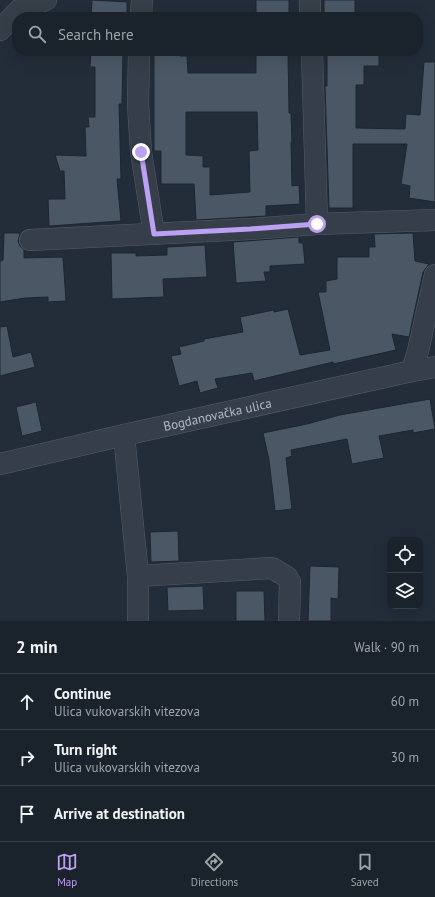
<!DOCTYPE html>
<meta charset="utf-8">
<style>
:root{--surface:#1a222b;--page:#272f37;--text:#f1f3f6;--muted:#9fa4a9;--line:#383f47;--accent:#bca0f2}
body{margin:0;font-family:"PT Sans",sans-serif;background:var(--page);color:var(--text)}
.controls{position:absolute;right:12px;bottom:12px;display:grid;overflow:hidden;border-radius:8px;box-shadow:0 4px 16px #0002}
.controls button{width:36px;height:36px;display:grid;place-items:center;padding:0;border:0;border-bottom:1px solid var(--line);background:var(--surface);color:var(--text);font:20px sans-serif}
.stop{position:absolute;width:12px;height:12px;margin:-9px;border:3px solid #bca0f2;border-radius:50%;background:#fff}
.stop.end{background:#bca0f2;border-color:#fff;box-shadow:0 1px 4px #0008}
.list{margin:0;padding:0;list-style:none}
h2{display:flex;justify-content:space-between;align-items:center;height:52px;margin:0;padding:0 16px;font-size:17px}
h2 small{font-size:13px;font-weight:400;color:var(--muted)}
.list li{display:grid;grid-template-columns:26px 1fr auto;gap:12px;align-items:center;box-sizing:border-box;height:56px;padding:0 16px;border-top:1px solid var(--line)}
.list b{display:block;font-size:15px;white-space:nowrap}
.list p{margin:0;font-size:13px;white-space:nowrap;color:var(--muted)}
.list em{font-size:13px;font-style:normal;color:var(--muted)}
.icon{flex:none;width:22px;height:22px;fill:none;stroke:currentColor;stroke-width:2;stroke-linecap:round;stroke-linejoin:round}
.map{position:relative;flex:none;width:435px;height:621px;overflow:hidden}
.search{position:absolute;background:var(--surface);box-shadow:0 4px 16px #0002;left:12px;right:12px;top:12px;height:44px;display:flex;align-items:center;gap:10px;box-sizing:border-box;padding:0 14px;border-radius:16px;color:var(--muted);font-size:15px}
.sheet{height:220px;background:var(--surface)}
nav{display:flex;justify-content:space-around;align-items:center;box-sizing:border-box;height:56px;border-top:1px solid var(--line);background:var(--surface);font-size:11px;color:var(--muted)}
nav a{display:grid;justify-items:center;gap:2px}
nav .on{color:var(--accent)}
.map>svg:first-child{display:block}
.building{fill:#4a5865;stroke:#1d2630;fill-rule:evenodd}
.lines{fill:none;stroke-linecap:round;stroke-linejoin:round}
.minor-casing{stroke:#545d67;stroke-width:22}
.minor{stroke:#363f49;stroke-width:21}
.route{stroke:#bca0f2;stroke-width:5}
.labels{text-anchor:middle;stroke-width:4;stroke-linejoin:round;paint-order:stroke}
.street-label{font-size:13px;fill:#b1bac5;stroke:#1b242e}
</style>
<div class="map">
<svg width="435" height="621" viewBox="0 0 435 621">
<rect width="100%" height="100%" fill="#222d39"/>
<!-- building -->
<path class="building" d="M92 0 127 2V17H91Z
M256 0H289V17H262V15H256Z
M324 0H355V17H324Z
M91 51H123L122 104H119L121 179H117L121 221 49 226 48 199H65L64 171H60L55 155 86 156 85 127H89L88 117H95V67H90Z
M154 51H180V56H187L188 73H256V51H288L289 113H291L292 142H291L292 186 299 185 300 204 266 206V216L196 220 194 184H161V151H154ZM186 112H257L258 150 249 151 250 192 210 195V167H203V156L186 155Z
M327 51 379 52V66H364V85H356V128L405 129 406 114 420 115 424 62H435V202L409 198 410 186 401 184 407 144H353V208H329L325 86H327Z
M4 233H20L18 241 20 246 24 250V258L63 257 66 301 48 302V297L25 298 0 302V261L3 260Z
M413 233 415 261 429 264 423 272 409 337 392 334 396 350 333 364V362L254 381 252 373 215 379 218 388 200 393 197 381 179 386 171 356 181 354 179 347 204 341V339L243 332 240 317 274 310V312L288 309 300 355 330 350 318 292H326V281L337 279V257H369V247H375L374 234Z
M299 237V243H303L305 264 270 266V272H264L266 281 236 283 233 242Z
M205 245 207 277 163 279 164 297 112 299 111 253H136V256L167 255V247Z
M7 326 13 357 31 352 35 367 0 376V327Z
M430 399 435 429 413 433V430L379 436 384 458 352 464 347 439 291 450 292 456 286 458 292 509 275 511 269 460 263 433 307 424 340 415Z
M36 402 42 431 22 436 16 407Z
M178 531 179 561 151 562 150 532Z
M310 566 339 567 338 599 331 598V621H308Z
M203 586 204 610 168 611 167 587Z
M236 591H264L265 621H236Z"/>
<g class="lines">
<!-- minor casing -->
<g class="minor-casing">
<g id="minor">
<path d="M310 0V17"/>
<path d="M141 17 142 0"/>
<path d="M0 30 19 10 46 0"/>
<path d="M139 51 138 104 141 152 154 234"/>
<path d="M312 51 317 224"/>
<path d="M30 240 250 229 317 224 435 220"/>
<path d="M412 371 418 351 435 275"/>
<path d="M124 435 138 576V621"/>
<path id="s1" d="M0 464 124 435 412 371 435 367"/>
<path d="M138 576 272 568 287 577 290 582 289 621"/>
</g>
</g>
<!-- minor -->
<use href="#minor" class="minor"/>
</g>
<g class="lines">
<!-- route -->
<path class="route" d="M141 152 154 234 250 229 317 224"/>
</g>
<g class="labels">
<!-- street labels -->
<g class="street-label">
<text dy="5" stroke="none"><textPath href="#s1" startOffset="223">Bogdanovačka ulica</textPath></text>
</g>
</g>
</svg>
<div class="controls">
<button><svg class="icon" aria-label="locate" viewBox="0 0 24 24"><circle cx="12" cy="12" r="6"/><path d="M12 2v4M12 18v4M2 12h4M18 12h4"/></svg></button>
<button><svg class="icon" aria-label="layers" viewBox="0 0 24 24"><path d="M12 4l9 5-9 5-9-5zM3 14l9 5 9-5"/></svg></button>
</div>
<div class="stop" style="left:317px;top:224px"></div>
<div class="stop end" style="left:141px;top:152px"></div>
<div class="search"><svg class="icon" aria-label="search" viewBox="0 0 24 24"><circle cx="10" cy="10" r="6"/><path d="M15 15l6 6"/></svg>Search here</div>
</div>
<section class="sheet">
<h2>2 min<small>Walk · 90 m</small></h2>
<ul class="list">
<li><svg class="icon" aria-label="ahead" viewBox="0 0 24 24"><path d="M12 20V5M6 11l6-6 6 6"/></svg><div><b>Continue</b><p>Ulica vukovarskih vitezova</p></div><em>60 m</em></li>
<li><svg class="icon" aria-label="right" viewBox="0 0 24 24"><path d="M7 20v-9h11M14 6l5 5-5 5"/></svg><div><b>Turn right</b><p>Ulica vukovarskih vitezova</p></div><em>30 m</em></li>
<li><svg class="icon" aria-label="arrive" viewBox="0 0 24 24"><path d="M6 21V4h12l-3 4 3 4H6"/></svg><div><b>Arrive at destination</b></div></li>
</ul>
</section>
<nav>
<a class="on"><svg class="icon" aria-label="map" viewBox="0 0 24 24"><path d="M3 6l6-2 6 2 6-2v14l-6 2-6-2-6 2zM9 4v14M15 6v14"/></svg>Map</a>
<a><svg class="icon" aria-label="directions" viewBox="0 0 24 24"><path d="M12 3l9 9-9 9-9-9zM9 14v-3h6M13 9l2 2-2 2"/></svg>Directions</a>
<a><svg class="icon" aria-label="saved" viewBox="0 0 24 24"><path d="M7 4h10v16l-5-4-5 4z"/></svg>Saved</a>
</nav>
